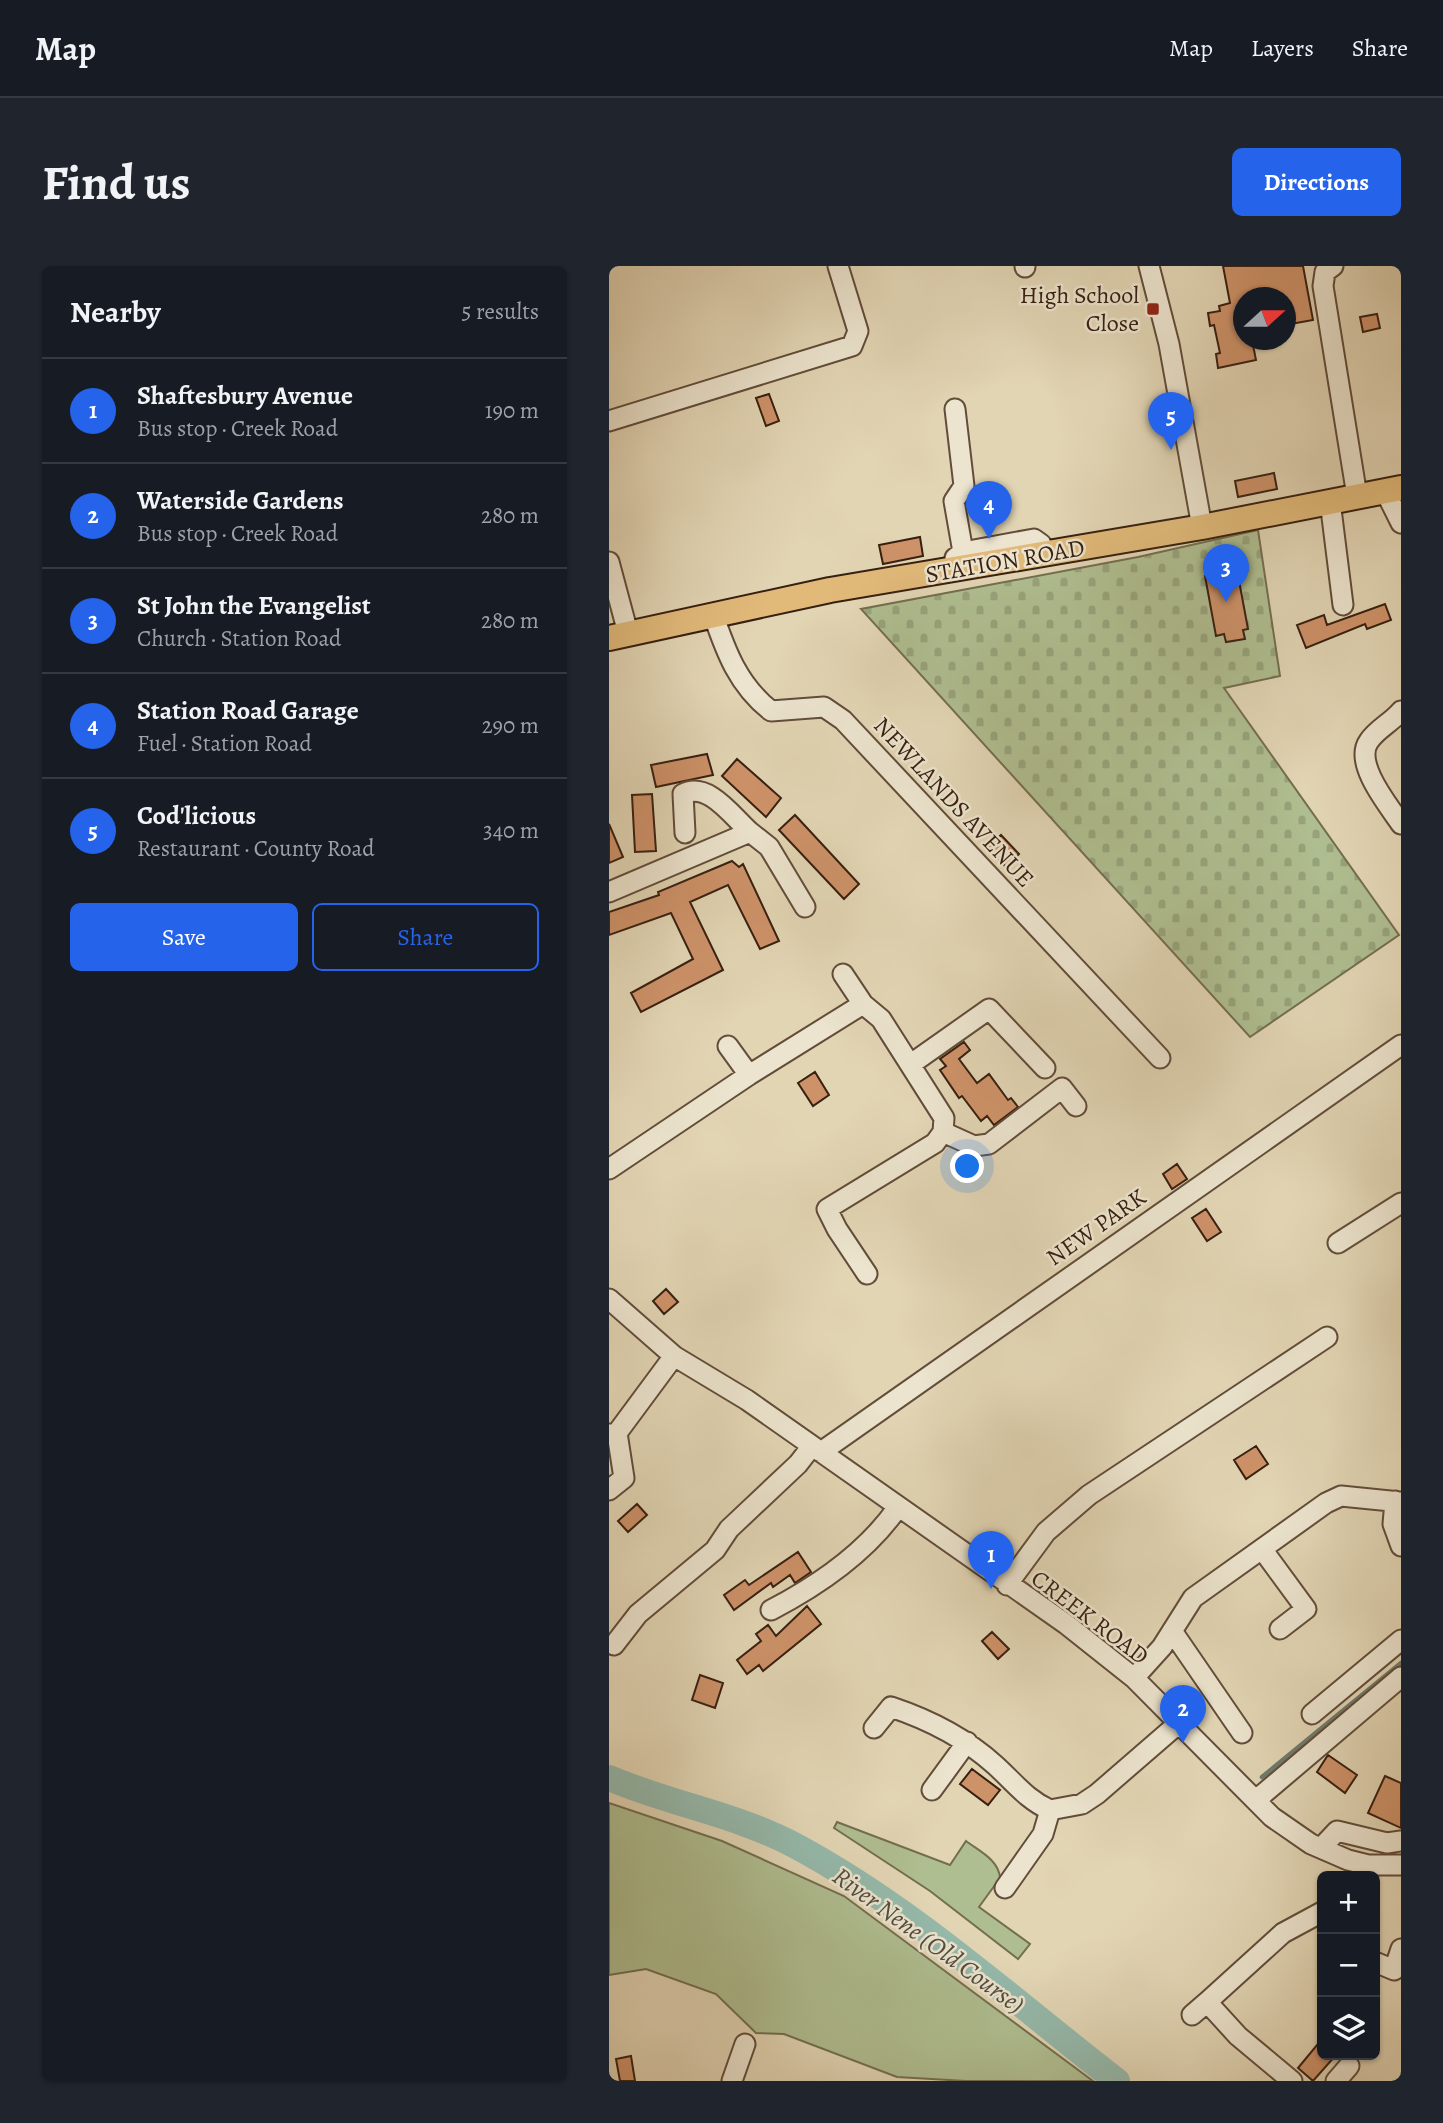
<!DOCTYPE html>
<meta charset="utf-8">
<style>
:root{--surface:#171b24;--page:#20242c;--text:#f1f3f6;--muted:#9ea1a6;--line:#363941;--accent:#2563eb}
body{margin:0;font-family:Alegreya,serif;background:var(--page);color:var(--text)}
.controls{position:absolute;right:21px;bottom:21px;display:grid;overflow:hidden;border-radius:10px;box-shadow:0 2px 5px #0004}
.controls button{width:63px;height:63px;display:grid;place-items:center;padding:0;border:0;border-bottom:2px solid var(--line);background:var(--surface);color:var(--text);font:35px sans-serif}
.compass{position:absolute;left:624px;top:21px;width:63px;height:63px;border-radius:50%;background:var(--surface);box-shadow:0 2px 5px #0004;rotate:69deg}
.you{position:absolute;left:359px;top:901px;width:24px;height:24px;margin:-18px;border:5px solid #fff;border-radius:50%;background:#1a73e8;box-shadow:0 0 0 10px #1a73e833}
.badge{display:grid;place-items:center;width:46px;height:46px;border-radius:50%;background:var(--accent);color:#fff;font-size:23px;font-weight:700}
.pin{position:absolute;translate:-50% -58px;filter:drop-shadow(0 2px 4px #0008)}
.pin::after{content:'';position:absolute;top:37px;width:24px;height:21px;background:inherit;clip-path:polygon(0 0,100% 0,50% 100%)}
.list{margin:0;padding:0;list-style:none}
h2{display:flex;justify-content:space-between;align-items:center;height:91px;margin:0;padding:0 28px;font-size:30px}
h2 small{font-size:23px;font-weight:400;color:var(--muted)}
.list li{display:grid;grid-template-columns:46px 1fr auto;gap:21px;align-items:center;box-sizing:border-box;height:105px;padding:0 28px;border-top:2px solid var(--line)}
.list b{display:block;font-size:26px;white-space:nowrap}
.list p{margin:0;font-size:23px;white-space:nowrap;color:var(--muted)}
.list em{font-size:23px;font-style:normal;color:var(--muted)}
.actions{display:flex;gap:14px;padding:21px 28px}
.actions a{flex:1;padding:16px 0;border:2px solid var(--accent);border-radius:10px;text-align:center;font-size:24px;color:var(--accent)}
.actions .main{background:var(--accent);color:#fff}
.icon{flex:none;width:38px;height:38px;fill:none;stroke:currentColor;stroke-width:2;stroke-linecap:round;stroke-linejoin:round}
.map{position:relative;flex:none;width:792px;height:1815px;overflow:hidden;border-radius:10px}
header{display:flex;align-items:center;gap:42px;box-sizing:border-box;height:98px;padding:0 35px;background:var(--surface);border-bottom:2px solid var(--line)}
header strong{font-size:33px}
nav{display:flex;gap:38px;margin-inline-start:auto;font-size:24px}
.intro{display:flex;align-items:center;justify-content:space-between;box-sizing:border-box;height:168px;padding:0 42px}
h1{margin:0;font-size:49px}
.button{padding:18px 32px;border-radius:10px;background:var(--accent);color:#fff;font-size:24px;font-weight:700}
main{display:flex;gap:42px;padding:0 42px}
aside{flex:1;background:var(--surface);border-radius:10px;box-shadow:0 2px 5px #0004}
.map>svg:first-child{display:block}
.green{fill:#afbe90;stroke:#736e50;stroke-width:2}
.cemetery{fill:url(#cemetery-stones);stroke:#736e50;stroke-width:2}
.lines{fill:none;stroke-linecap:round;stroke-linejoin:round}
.stream{stroke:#6f7b6d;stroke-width:4.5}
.river{stroke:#95b9ab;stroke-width:26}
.building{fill:#ce9269;stroke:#371f11;stroke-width:2}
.minor-casing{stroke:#624c3a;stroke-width:23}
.major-casing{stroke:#371f11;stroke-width:28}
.minor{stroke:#ece4ce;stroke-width:19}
.major{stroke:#e1ba7a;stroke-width:24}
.poi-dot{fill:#8f2418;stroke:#ece4ce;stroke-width:2.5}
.labels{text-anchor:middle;stroke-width:5;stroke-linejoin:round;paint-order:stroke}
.poi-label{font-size:24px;fill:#371f11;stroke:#ece4ce;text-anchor:end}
.street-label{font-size:24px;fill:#371f11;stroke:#ece4ce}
.water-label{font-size:26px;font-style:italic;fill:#534d3f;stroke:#ece4ce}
</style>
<header>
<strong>Map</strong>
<nav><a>Map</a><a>Layers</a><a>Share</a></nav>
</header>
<div class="intro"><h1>Find us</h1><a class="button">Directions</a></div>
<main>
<aside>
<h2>Nearby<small>5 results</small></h2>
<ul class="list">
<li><span class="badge">1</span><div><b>Shaftesbury Avenue</b><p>Bus stop · Creek Road</p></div><em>190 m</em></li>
<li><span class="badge">2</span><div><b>Waterside Gardens</b><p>Bus stop · Creek Road</p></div><em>280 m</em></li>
<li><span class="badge">3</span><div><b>St John the Evangelist</b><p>Church · Station Road</p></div><em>280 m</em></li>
<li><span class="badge">4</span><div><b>Station Road Garage</b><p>Fuel · Station Road</p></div><em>290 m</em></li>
<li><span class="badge">5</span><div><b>Cod'licious</b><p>Restaurant · County Road</p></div><em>340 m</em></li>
</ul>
<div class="actions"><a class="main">Save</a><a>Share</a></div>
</aside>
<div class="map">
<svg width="792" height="1815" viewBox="0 0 792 1815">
<defs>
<pattern id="cemetery-stones" width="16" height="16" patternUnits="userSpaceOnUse" patternTransform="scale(1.75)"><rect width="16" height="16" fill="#afbe90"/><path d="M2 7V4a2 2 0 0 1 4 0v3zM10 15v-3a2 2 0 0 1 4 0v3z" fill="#97a37b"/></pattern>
</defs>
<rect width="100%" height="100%" fill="#e2d5b4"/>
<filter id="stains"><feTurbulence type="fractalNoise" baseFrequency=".00286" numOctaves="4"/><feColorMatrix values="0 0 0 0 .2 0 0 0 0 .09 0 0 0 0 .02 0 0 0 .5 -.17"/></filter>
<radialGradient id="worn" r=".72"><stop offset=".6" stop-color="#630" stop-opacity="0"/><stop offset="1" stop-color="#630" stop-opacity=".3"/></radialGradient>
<!-- green -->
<path class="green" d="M0 1537 113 1575 235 1630 484 1815H357L288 1811 175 1768 147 1767 107 1728 37 1703 0 1709Z
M228 1556 341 1599 357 1575C370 1585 390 1594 391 1612L370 1641 421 1678 409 1693 321 1625 225 1562Z"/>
<!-- cemetery -->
<path class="cemetery" d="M649 264 671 410 615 422 790 669 641 771 252 343 529 291Z"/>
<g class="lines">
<!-- stream -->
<path class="stream" d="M653 1511 792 1397"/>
<!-- river -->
<path class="river" d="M0 1512C60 1538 124 1547 185 1579 303 1642 403 1734 508 1815"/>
</g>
<!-- building -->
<path class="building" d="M614 0H694L704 54 676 59V32H634V74H643L647 94 609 102 607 88 611 87 605 59 601 60 599 47 611 45 610 40 621 37Z
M768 48 771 62 754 66 751 51Z
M160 128 170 155 157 160 147 132Z
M665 207 668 223 629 231 626 215Z
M311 271 314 290 274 298 270 279Z
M628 304 639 363 634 364 636 373 617 376 615 368 607 370 596 310Z
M776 338 782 354 758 363 756 358 697 382 688 359 715 349 718 359Z
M98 488 104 509 47 521 42 499Z
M128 493 172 532 157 551 113 510Z
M43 528 47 585 26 586 23 529Z
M186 549 250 618 235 633 170 564Z
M0 558 14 591 0 597Z
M392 569 410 588 397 601 379 581Z
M123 595 130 601 134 598 170 675 151 683 119 619 81 636 114 704 32 746 22 727 84 693 62 647 0 669V646L50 629 49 626Z
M355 776 361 784 350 793 368 817 380 808 399 834 402 832 409 841 385 859 378 850 372 855 353 830 350 832 331 804 337 800 331 793Z
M206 806 220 829 204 840 189 817Z
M568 898 578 913 563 923 554 908Z
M597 943 612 966 598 975 583 952Z
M57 1023 69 1036 55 1048 44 1035Z
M647 1180 659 1198 637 1213 625 1194Z
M28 1238 38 1249 19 1266 9 1255Z
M189 1286 202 1306 186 1317 181 1309 164 1321 162 1317 125 1344 115 1329 136 1314 140 1319Z
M198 1340 212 1358 154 1405 150 1399 138 1408 128 1394 152 1375 147 1368 159 1359 167 1370Z
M383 1366 400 1383 389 1393 373 1375Z
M91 1409 114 1417 106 1442 83 1434Z
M719 1489 748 1509 736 1527 708 1506Z
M363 1503 391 1524 379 1539 351 1518Z
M776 1510 792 1517V1562L759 1547Z
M713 1773V1789H727L704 1815 689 1802Z
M22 1790 26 1815H11L7 1793Z"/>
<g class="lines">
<!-- minor casing -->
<g class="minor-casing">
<path id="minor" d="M416 0V1
M540 0 560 78 593 261
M724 0 716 6 714 20 748 230
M346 143 355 220 345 235 354 286
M0 155 243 80 249 65 229 0
M776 225 792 257
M721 235 734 339
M346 292 354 286 425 273 432 278 436 288
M0 296 19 367
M104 348C117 386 129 419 162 445L215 441 234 454 551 792
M792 445C783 456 768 463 760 475 744 497 780 540 792 558
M76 567 74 528C99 515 123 550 141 566
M0 626 141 566 160 581 196 641
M234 708 254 738
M119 780 140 809
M302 798 380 743 436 802
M334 866 365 880 380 878 453 822 467 840
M0 903 140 809 254 738 272 753 335 852 334 866 326 877 218 943 228 963 258 1008
M729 977 792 937
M0 1033 65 1090 138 1134 457 1358 525 1412 663 1551 702 1578 739 1594 759 1599H792
M0 1168 8 1167 65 1090
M212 1186 792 779
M0 1224 15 1212 8 1167
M786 1235 784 1258 792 1280
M653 1283 697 1343 671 1363
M398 1319 437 1266 480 1229 718 1071
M162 1344C210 1319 258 1286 289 1241
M563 1365 633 1467
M5 1379 29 1348 106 1284 120 1263 189 1198 203 1180
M525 1412 553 1381 584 1332 717 1237 732 1230 792 1236
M703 1448 792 1374
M265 1462 282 1441C321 1454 355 1471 386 1499 405 1516 418 1534 441 1544
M323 1524 358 1476
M647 1534 792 1411
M712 1582 728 1565 778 1577 792 1575
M396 1622 434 1568 441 1544 473 1538 488 1528 570 1457
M766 1696 785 1704 792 1683
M583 1749 598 1736
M123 1815 136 1778
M683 1815 629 1770 598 1736 674 1667 713 1646
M727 1815 740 1800"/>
</g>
<!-- major casing -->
<g class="major-casing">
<path id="major" d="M0 372 221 324 593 261 792 222"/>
</g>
<!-- minor -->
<use href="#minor" class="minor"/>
<!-- major -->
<use href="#major" class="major"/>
</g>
<!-- markers -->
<rect class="poi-dot" x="537" y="36" width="14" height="14" rx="3.5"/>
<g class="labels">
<!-- poi labels -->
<g class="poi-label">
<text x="530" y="37">High School<tspan x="530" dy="28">Close</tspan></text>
</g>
<!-- street labels -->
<g class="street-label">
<text transform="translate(396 295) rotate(-10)" y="8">STATION ROAD</text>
<text transform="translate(345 536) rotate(47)" y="8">NEWLANDS AVENUE</text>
<text transform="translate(487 961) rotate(-35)" y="8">NEW PARK</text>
<text transform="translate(481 1351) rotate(37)" y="8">CREEK ROAD</text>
</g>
<!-- water labels -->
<g class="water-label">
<text transform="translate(320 1674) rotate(36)" y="9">River Nene (Old Course)</text>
</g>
</g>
<rect width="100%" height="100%" filter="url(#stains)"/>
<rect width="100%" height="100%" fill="url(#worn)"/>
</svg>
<div class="controls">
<button>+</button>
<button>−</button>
<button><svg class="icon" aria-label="layers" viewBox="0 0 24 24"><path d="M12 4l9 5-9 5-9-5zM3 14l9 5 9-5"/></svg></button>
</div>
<svg class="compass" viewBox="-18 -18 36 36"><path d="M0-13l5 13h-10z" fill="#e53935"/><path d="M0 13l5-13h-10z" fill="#9ea1a6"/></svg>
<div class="you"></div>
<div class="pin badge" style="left:382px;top:1323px">1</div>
<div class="pin badge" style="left:574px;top:1477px">2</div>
<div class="pin badge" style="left:617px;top:336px">3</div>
<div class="pin badge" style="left:380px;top:273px">4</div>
<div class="pin badge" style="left:562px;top:184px">5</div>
</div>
</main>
